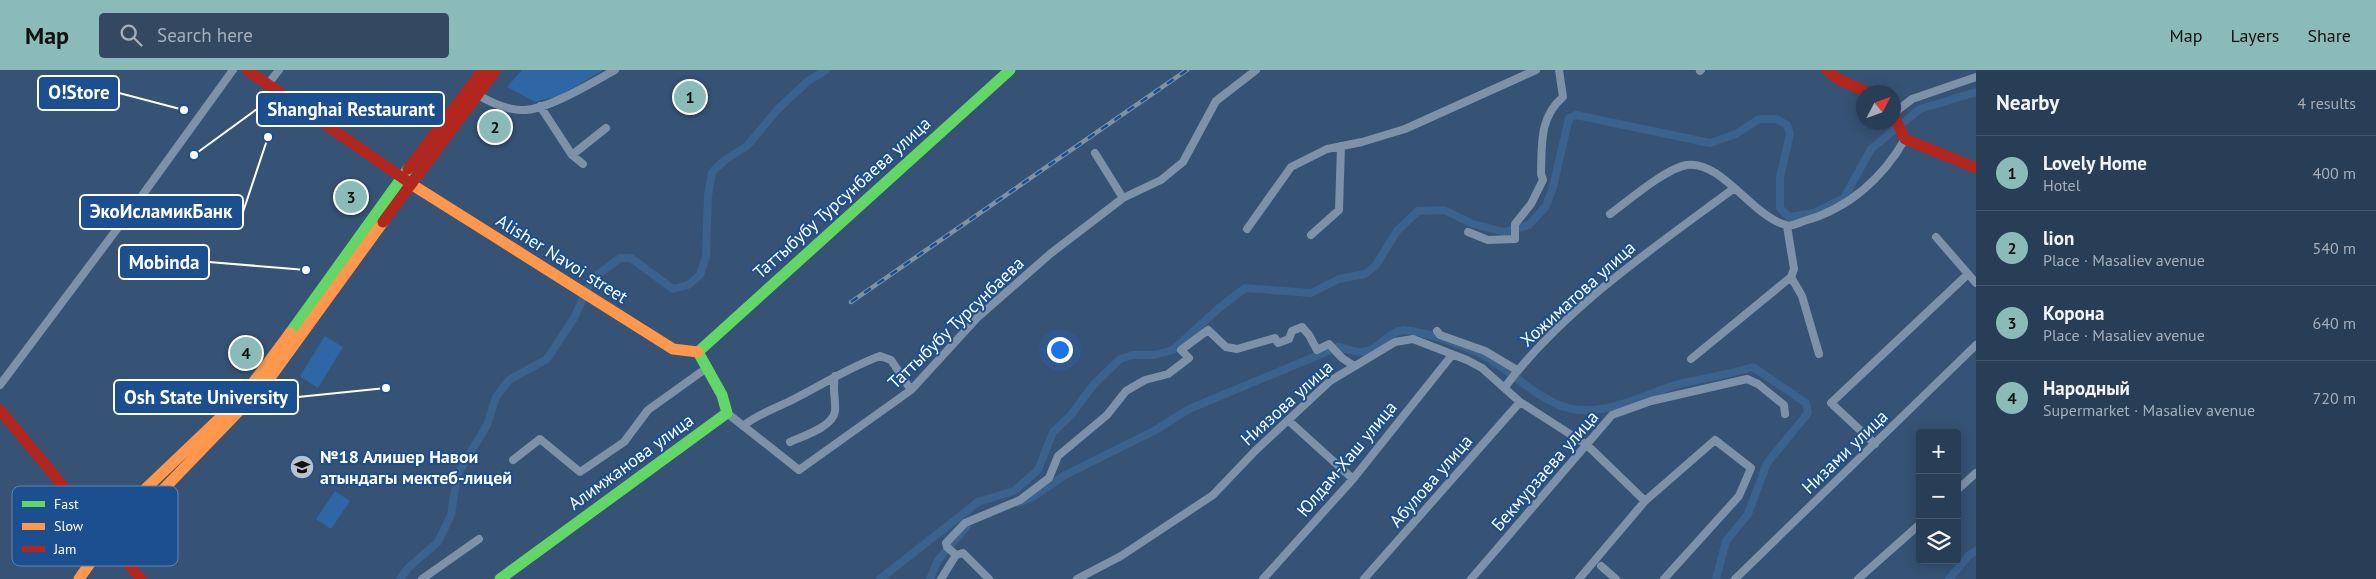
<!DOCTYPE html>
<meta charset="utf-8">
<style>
:root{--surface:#283e57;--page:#344961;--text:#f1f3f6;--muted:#a5aeba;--line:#44576d;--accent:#8bbbb9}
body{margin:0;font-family:"PT Sans",sans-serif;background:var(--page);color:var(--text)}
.controls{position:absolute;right:15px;bottom:15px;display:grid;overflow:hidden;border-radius:5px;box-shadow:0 2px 12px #0003}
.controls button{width:45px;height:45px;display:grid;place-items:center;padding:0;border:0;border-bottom:1px solid var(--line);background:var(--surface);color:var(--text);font:25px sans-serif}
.compass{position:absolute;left:1856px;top:15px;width:45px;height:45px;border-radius:50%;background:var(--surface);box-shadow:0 2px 12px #0003;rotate:49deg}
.you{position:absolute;left:1059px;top:279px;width:18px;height:18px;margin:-12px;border:4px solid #fff;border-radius:50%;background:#1a73e8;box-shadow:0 0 0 8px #1a73e833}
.badge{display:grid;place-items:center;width:32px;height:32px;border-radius:50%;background:var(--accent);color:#111;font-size:16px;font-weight:700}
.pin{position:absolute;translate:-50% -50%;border:2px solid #fff;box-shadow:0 1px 5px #0006}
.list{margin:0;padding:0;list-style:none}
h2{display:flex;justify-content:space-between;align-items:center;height:65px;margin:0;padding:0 20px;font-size:21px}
h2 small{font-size:16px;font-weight:400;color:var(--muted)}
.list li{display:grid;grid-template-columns:32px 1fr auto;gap:15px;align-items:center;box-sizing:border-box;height:75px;padding:0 20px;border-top:1px solid var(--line)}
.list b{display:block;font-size:19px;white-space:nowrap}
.list p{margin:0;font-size:16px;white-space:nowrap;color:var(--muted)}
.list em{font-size:16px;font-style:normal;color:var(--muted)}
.icon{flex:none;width:28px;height:28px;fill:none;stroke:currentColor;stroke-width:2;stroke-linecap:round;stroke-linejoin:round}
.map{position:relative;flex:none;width:1976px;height:509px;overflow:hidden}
header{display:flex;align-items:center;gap:30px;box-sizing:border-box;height:70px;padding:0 25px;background:var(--accent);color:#111}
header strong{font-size:24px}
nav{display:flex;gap:28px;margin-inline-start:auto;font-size:18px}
.search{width:350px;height:45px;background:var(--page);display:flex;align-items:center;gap:12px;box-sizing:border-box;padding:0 18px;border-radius:5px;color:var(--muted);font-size:19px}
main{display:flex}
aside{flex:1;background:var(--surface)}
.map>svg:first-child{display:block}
.green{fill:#2f66a5}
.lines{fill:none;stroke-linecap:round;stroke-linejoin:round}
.canal{stroke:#3b618d;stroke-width:8}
.street{stroke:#7d92a8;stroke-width:8}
.fast{stroke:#63d668;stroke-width:11}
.slow{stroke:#ff974d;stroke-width:11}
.jam{stroke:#b3261e;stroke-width:11}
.rail-casing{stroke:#7e92a7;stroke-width:4.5}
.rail{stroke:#1b4f8f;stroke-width:2.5;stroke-dasharray:8;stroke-linecap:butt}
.labels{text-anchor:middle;stroke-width:4;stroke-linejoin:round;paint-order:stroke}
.street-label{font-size:18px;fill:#fff;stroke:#1b4f8f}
.poi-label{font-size:18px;font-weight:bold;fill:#fff;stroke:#1b4f8f;text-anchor:start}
.key{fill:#1b4f8f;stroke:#5f84b1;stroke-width:1}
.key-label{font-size:14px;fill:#fff}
.leader{fill:none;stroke:#fff;stroke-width:2}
.callout-dot{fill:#fff;stroke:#1b4f8f;stroke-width:2}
.callout{fill:#1b4f8f;stroke:#fff;stroke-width:2}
.callout-label{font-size:19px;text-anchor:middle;font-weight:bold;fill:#fff}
</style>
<header>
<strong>Map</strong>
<div class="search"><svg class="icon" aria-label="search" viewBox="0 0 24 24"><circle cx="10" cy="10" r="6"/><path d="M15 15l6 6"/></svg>Search here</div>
<nav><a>Map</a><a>Layers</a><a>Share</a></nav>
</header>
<main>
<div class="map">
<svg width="1976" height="509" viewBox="0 0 1976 509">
<rect width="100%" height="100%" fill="#365274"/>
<!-- green -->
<path class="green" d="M522 0H603L561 25 535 32 507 17Z
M325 266 343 277 318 318 300 306Z
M335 421 350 431 331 459 316 449Z"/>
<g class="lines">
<!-- canal -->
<path class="canal" d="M1018 433 1033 427 1065 405 1154 361 1189 339 1338 277C1345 278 1353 282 1361 282 1379 282 1387 261 1404 260 1409 260 1420 263 1426 264 1441 267 1469 278 1483 285 1509 300 1531 323 1559 335 1601 352 1643 323 1683 313 1707 308 1730 304 1753 297L1806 333 1808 343 1767 393 1748 444 1726 471 1716 509
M400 509 408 498 438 472 451 445 457 405 487 355 496 327 509 310 547 289 574 248 592 209 620 188H631L673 219 688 215 700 205 706 187 708 126 712 102 725 90 747 76 778 39 808 11 826 0
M880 509 978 432 1014 421 1038 400 1053 362 1071 345 1094 314 1120 289 1133 285H1154L1173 280 1219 238 1245 218 1311 223 1339 209 1365 204 1376 195 1397 161 1418 141 1444 140 1473 154 1504 162 1529 155 1546 136 1553 117 1569 48 1576 45 1710 73 1736 64 1759 49H1776L1787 55 1790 64 1780 107V138L1789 147 1814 143 1844 128 1871 79 1920 39 1976 22
M930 509 938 490 967 456
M1949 509 1969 485 1976 481"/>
<!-- street -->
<path class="street" d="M1700 1 1701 0
M268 14 279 0
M478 25C490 32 508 40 522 40 546 41 593 12 615 0
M540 36 572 85 583 94
M1894 43 1912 29 1976 7
M1095 83 1123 128
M572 85 606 58
M1610 144C1628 131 1666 98 1687 95 1721 90 1753 147 1786 155 1792 157 1798 153 1804 151 1848 139 1883 108 1905 69
M1247 159 1291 97 1327 79 1362 72 1405 59 1536 0
M1468 162 1488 170 1515 169V154L1531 134 1543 110 1541 104C1542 75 1539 47 1563 27L1559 0
M1311 165 1339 140 1341 76
M1936 167 1976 213
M1791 207 1802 226 1819 284
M1437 261 1440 265 1485 281 1517 300
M1691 289 1791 207 1794 199 1787 156
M0 315 141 127 233 0
M1505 317C1564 238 1655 177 1733 119
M727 343 799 400 911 320 977 248 1050 184 1123 128 1161 110 1183 92 1216 31 1256 0
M1289 351 1353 409
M743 356C759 343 777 338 794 329 823 314 850 297 880 286L891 290 911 320
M790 372C803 366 833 357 835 341 836 329 832 319 835 306
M1875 374 1831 333 1968 204
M513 390 540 369 580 402 624 372 648 340 708 297
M1957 420 1976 403
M956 485 947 477 946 473 965 453 1020 430 1049 408 1058 386 1107 345 1126 321 1145 310 1168 304 1189 288 1181 280 1208 260 1226 277 1237 279 1275 268 1278 273 1289 269 1292 261 1302 257 1309 265 1317 280 1329 274 1342 288 1354 296
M956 485 963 483 989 509
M1601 496 1616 509
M422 509 479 469
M941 509 956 485
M1077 509 1121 486 1213 425 1255 381 1330 311 1395 272 1413 269 1467 290 1482 298 1520 332 1587 375 1645 431
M1263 509 1353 409 1452 285
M1364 509 1520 332
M1471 509 1612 345 1651 331 1747 309 1758 314 1784 335 1785 344
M1579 509 1645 431 1715 370 1751 398 1739 426 1664 509
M1735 509 1976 275
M1858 509 1920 454"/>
<!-- fast -->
<path class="fast" d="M290 263 408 99
M698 282 1010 0
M500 509 727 343 722 325 698 282"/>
<!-- slow -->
<path class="slow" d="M411 114 673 279 698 282
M107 469 129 455 267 312 383 152
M79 509 107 469 119 444 244 325 290 263"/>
<!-- jam -->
<path class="jam" d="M247 0 407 111
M1827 0 1838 9 1867 22
M1894 46 1905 69 1976 98
M408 99 483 0
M383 152 496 0
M0 340 107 469
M107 469 141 509"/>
<!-- rail casing -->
<g class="rail-casing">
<path id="rail" d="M851 232 1187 0"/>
</g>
<!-- rail -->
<use href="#rail" class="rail"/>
</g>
<!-- icons -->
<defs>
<g id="school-disc" transform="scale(1.25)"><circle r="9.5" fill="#b9c2ce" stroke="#1b4f8f"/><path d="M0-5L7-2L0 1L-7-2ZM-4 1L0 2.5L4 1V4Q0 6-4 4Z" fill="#111"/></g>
</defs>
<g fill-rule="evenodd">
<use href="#school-disc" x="302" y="397"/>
</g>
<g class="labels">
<!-- street labels -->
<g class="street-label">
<text transform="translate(842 128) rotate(-42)" y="6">Таттыбубу Турсунбаева улица</text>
<text transform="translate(562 189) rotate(32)" y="6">Alisher Navoi street</text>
<text transform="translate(1578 224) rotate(-42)" y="6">Хожиматова улица</text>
<text transform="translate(956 253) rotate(-44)" y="6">Таттыбубу Турсунбаева</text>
<text transform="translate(1287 333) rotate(-42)" y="6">Ниязова улица</text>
<text transform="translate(1845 382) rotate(-44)" y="6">Низами улица</text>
<text transform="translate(1347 389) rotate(-50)" y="6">Юлдам-Хаш улица</text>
<text transform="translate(631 392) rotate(-36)" y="6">Алимжанова улица</text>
<text transform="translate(1545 401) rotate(-49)" y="6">Бекмурзаева улица</text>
<text transform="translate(1431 411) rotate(-49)" y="6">Абулова улица</text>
</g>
<!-- poi labels -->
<g class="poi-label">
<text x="320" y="393">№18 Алишер Навои<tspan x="320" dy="21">атындагы мектеб-лицей</tspan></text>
</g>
</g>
<!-- legend -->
<rect x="12" y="416" width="166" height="80" rx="8" class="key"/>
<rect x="22" y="431" width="23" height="6" fill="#63d668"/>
<rect x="22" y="453" width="23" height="7" fill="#ff974d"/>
<rect x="22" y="476" width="23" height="6" fill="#b3261e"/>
<g class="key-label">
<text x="54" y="439">Fast</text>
<text x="54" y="461">Slow</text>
<text x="54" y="484">Jam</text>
</g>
<!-- callouts -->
<path class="leader" d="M184 40L119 23M194 85L257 39M268 67L243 142M306 200L209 192M386 318L298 327"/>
<g class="callout-dot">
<circle cx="184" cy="40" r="5"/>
<circle cx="194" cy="85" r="5"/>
<circle cx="268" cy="67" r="5"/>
<circle cx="306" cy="200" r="5"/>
<circle cx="386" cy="318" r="5"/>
</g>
<g class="callout">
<rect x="38" y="6" width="81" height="34" rx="5"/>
<rect x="257" y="22" width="187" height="34" rx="5"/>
<rect x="80" y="125" width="163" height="34" rx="5"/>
<rect x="119" y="175" width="90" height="34" rx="5"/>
<rect x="114" y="310" width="184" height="34" rx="5"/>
</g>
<g class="callout-label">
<text x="79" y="29">O!Store</text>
<text x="351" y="46">Shanghai Restaurant</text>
<text x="161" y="148">ЭкоИсламикБанк</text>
<text x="164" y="199">Mobinda</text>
<text x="206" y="334">Osh State University</text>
</g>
</svg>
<div class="controls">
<button>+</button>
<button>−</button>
<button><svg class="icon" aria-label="layers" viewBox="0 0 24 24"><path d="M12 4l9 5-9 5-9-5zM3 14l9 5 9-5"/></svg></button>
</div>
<svg class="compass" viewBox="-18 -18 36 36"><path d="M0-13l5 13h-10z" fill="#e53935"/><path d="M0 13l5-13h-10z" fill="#a5aeba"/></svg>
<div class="you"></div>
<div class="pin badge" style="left:690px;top:27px">1</div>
<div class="pin badge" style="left:495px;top:57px">2</div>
<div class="pin badge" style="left:351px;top:127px">3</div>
<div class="pin badge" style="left:246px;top:283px">4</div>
</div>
<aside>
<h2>Nearby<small>4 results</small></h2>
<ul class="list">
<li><span class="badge">1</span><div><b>Lovely Home</b><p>Hotel</p></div><em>400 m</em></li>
<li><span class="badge">2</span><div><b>lion</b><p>Place · Masaliev avenue</p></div><em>540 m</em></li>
<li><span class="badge">3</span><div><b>Корона</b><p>Place · Masaliev avenue</p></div><em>640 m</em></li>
<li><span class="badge">4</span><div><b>Народный</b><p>Supermarket · Masaliev avenue</p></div><em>720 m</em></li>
</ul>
</aside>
</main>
